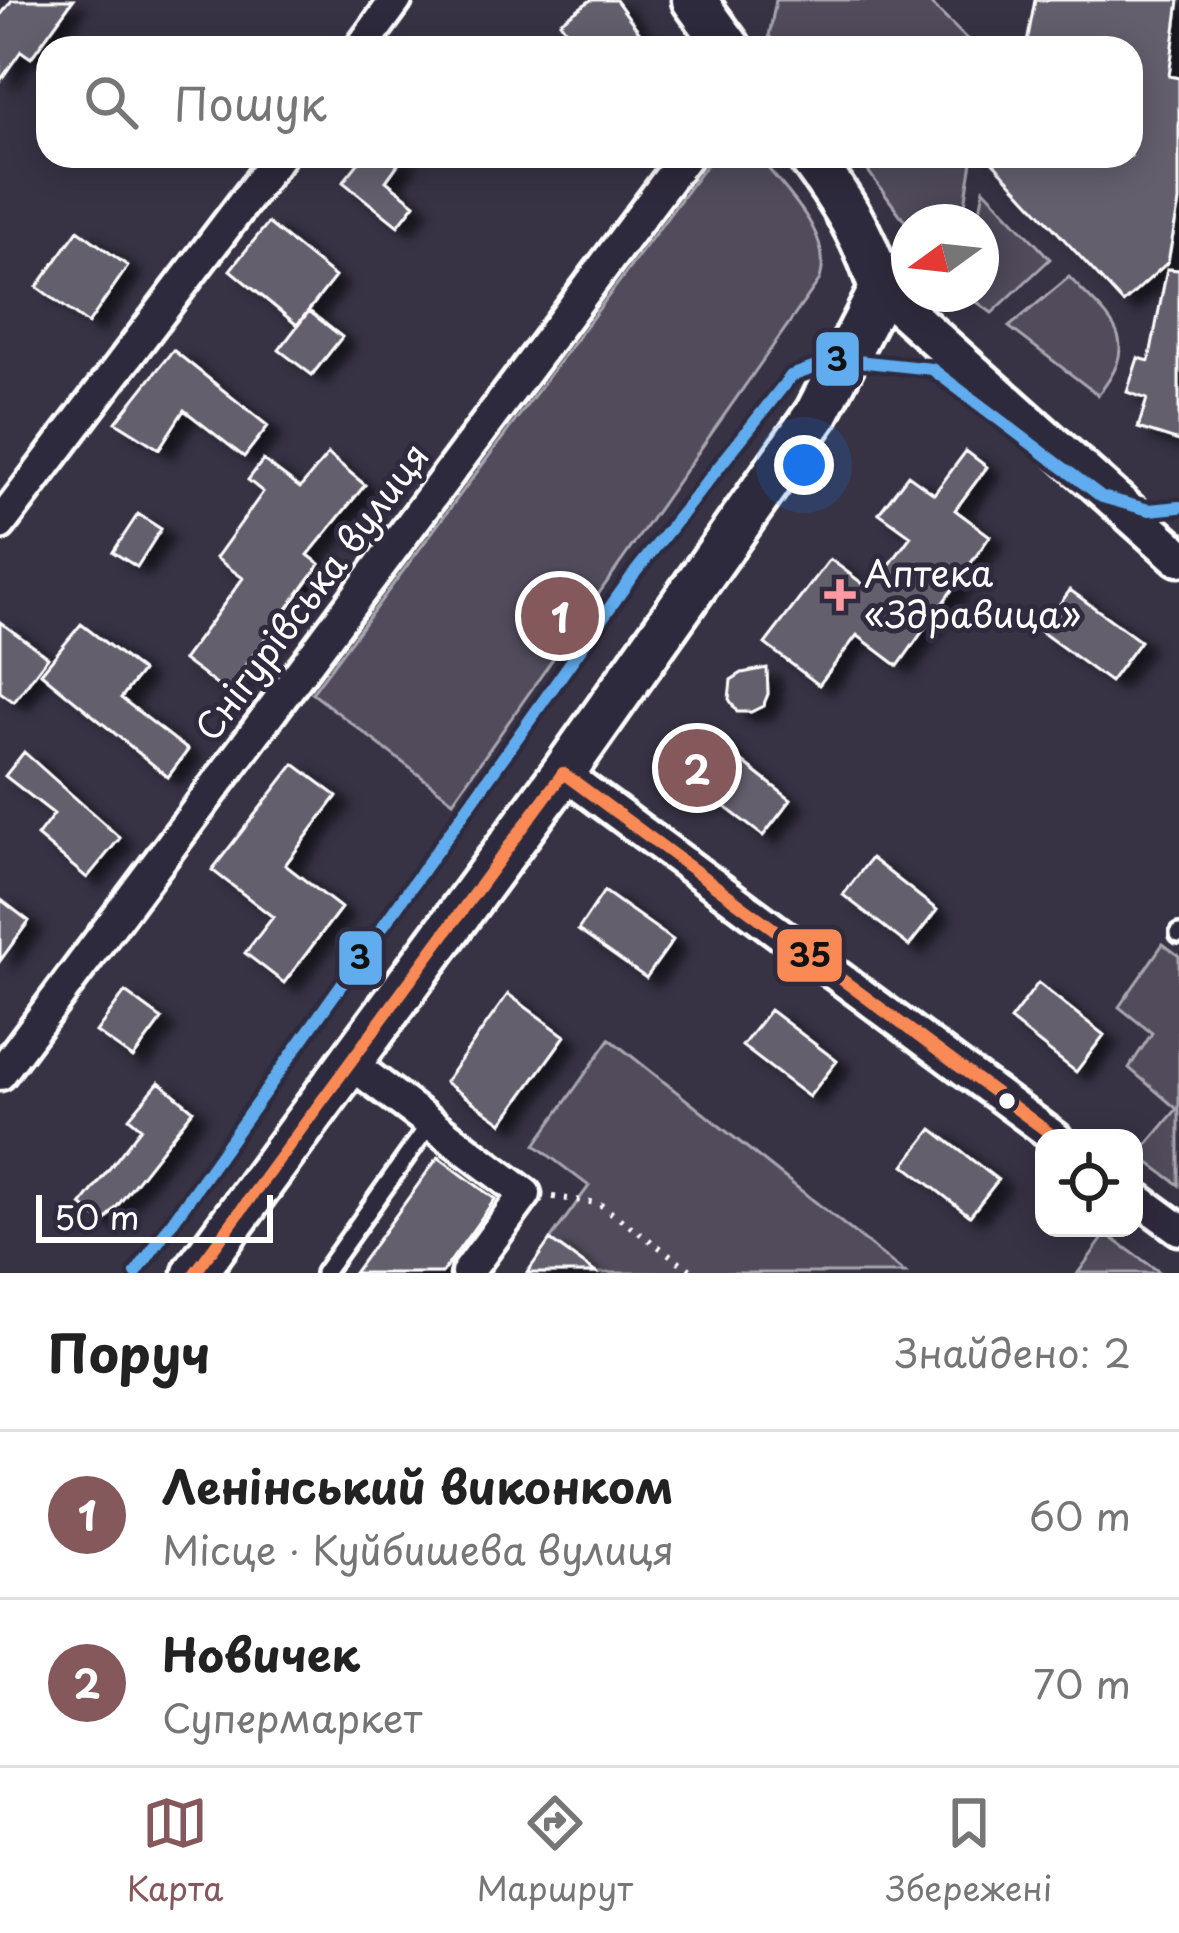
<!DOCTYPE html>
<html lang="uk">
<meta charset="utf-8">
<style>
:root{--surface:#fff;--page:#f2f2f2;--text:#222;--muted:#767676;--line:#e0e0e0;--accent:#85585c}
body{margin:0;font-family:"Playpen Sans",sans-serif;background:var(--page);color:var(--text)}
.controls{position:absolute;right:36px;bottom:36px;display:grid;overflow:hidden;border-radius:24px;box-shadow:0 6px 30px #0003}
.controls button{width:108px;height:108px;display:grid;place-items:center;padding:0;border:0;border-bottom:3px solid var(--line);background:var(--surface);color:var(--text);font:60px sans-serif}
.compass{position:absolute;left:891px;top:204px;width:108px;height:108px;border-radius:50%;background:var(--surface);box-shadow:0 6px 30px #0003;rotate:255deg}
.scale{position:absolute;left:36px;bottom:30px;width:237px;box-sizing:border-box;padding-left:12px;border:6px solid #fff;border-top:0;font-size:33px;line-height:42px;white-space:nowrap;color:#fff;-webkit-text-stroke:9px #2f2a3d;paint-order:stroke}
.you{position:absolute;left:804px;top:465px;width:42px;height:42px;margin:-30px;border:9px solid #fff;border-radius:50%;background:#1a73e8;box-shadow:0 0 0 18px #1a73e833}
.badge{display:grid;place-items:center;width:78px;height:78px;border-radius:50%;background:var(--accent);color:#fff;font-size:39px;font-weight:700}
.pin{position:absolute;translate:-50% -50%;border:6px solid #fff;box-shadow:0 3px 12px #0006}
.list{margin:0;padding:0;list-style:none}
h2{display:flex;justify-content:space-between;align-items:center;height:156px;margin:0;padding:0 48px;font-size:51px}
h2 small{font-size:39px;font-weight:400;color:var(--muted)}
.list li{display:grid;grid-template-columns:78px 1fr auto;gap:36px;align-items:center;box-sizing:border-box;height:168px;padding:0 48px;border-top:3px solid var(--line)}
.list b{display:block;font-size:45px;white-space:nowrap}
.list p{margin:0;font-size:39px;white-space:nowrap;color:var(--muted)}
.list em{font-size:39px;font-style:normal;color:var(--muted)}
.icon{flex:none;width:66px;height:66px;fill:none;stroke:currentColor;stroke-width:2;stroke-linecap:round;stroke-linejoin:round}
.map{position:relative;flex:none;width:1179px;height:1273px;overflow:hidden}
.search{position:absolute;background:var(--surface);box-shadow:0 6px 30px #0003;left:36px;right:36px;top:36px;height:132px;display:flex;align-items:center;gap:30px;box-sizing:border-box;padding:0 42px;border-radius:36px;color:var(--muted);font-size:45px}
.sheet{height:492px;background:var(--surface)}
nav{display:flex;justify-content:space-around;align-items:center;box-sizing:border-box;height:168px;border-top:3px solid var(--line);background:var(--surface);font-size:33px;color:var(--muted)}
nav a{display:grid;justify-items:center;gap:6px}
nav .on{color:var(--accent)}
.map>svg:first-child{display:block}
.green{fill:#514c5c;stroke:#a8a6ae;stroke-width:3}
.building{fill:#635f6d;stroke:#fff;stroke-width:3;filter:url(#shadow)}
.lines{fill:none;stroke-linecap:round;stroke-linejoin:round}
.service-casing{stroke:#fff;stroke-width:24}
.minor-casing{stroke:#fff;stroke-width:39}
.tertiary-casing{stroke:#fff;stroke-width:45}
.secondary-casing{stroke:#fff;stroke-width:51}
.path{stroke:#fff;stroke-width:6;stroke-dasharray:3 9;stroke-linecap:butt}
.service{stroke:#2f2a3d;stroke-width:15}
.minor{stroke:#2f2a3d;stroke-width:30}
.tertiary{stroke:#2f2a3d;stroke-width:36}
.secondary{stroke:#2f2a3d;stroke-width:42}
.bus-1-casing{stroke:#2f2a3d;stroke-width:21}
.bus-1{stroke:#f98a56;stroke-width:12}
.tram-1-casing{stroke:#2f2a3d;stroke-width:21}
.tram-1{stroke:#60acee;stroke-width:12}
.poi-dot{fill:#ff9aa2;stroke:#2f2a3d;stroke-width:4.5}
.bus-dot{fill:#fff;stroke:#2f2a3d;stroke-width:4.5}
.labels{text-anchor:middle;stroke-width:10;stroke-linejoin:round;paint-order:stroke}
.poi-label{font-size:36px;fill:#fff;stroke:#2f2a3d;text-anchor:start}
.street-label{font-size:36px;fill:#fff;stroke:#2f2a3d}
.line-badge{stroke:#2f2a3d;stroke-width:4.5}
.pale-badge-label{font-size:33px;text-anchor:middle;font-weight:bold;fill:#111}
</style>
<div class="map">
<svg width="1179" height="1273" viewBox="0 0 1179 1273">
<defs>
<filter id="shadow"><feDropShadow dx="13" dy="8" stdDeviation="6" flood-color="#0009"/></filter>
</defs>
<rect width="100%" height="100%" fill="#373345"/>
<filter id="ink" filterUnits="userSpaceOnUse"><feTurbulence type="fractalNoise" baseFrequency=".00833" numOctaves="2"/><feDisplacementMap in="SourceGraphic" scale="24" xChannelSelector="R" yChannelSelector="G"/><feConvolveMatrix kernelMatrix="1 2 1 2 8 2 1 2 1" color-interpolation-filters="sRGB"/></filter>
<g filter="url(#ink)">
<!-- green -->
<path class="green" d="M776 0H927L976 48H778L769 36Z
M713 156H758C784 190 834 233 820 279L453 801 312 693Z
M857 156H973L962 222H909V227Z
M984 189 1050 259 992 313 966 294H981L978 222Z
M1069 277C1110 320 1144 338 1098 395L1009 327Z
M1163 944 1179 956V1185L1138 1155 1177 1109 1129 1068 1152 1033 1119 1007Z
M610 1039 905 1273H596L550 1240 589 1186 535 1145Z
M1106 1234 1161 1273H1078Z"/>
<!-- building -->
<path class="building" d="M12 0H73L31 58 21 51 0 81V16Z
M591 0H616L651 48H579L560 22Z
M1035 0H1179L1169 76 1179 78V202L1168 262 1123 303 987 156H1131V48H1026Z
M364 156H404L386 181 415 204 398 226 343 182Z
M268 223 335 277 297 325 230 270Z
M78 230 128 266 88 324 37 287Z
M1167 269 1179 270V441L1138 428 1147 399 1127 392 1138 358 1149 361Z
M309 311 342 337 312 375 279 350Z
M173 350 268 426 244 457 184 410 159 449 116 422Z
M966 451 987 467 955 510 990 536 898 666 857 635 819 685 765 644 830 559 871 590 911 536 879 513 908 475 934 494Z
M328 454 365 485 308 555 320 564 226 692 183 660 243 578 216 558 263 492 248 480 263 460 300 488Z
M138 514 161 529 137 567 113 552Z
M1070 590 1140 641 1110 682 1040 631Z
M0 622 48 657 14 702 0 692Z
M81 624 142 671 121 698 188 750 168 777 41 673Z
M767 668 768 694 763 706 751 712H737L729 699 731 680 742 673Z
M717 742 791 800 763 836 688 779Z
M24 752 120 838 87 878 37 836 54 814 5 776Z
M294 764 337 796 285 865 341 908 284 983 245 953 273 917 212 870Z
M871 858 937 910 909 946 843 895Z
M604 891 673 940 646 978 578 930Z
M0 899 29 921 0 961Z
M1038 983 1104 1035 1076 1072 1010 1020Z
M125 992 162 1019 133 1058 96 1032Z
M508 994 565 1036 502 1123 445 1082Z
M770 1010 837 1061 809 1097 742 1046Z
M159 1082 193 1110 104 1223 81 1205 141 1128 129 1118Z
M932 1129 998 1180 970 1216 904 1165Z
M438 1157 495 1199 442 1273H354Z
M550 1240 596 1273H527Z"/>
<g class="lines">
<!-- service casing -->
<g class="service-casing">
<path id="service" d="M1179 933V934
M324 1273 431 1122"/>
</g>
<!-- minor casing -->
<g class="minor-casing">
<path id="minor" d="M361 48 396 0
M0 524 279 156
M563 773 1056 1138
M349 1062 525 1194 467 1273
M0 1074 686 156
M1134 1196 1179 1229"/>
</g>
<!-- tertiary casing -->
<g class="tertiary-casing">
<path id="tertiary" d="M881 290 1179 557"/>
</g>
<!-- secondary casing -->
<g class="secondary-casing">
<path id="secondary" d="M694 0 729 48
M195 1273 563 773 817 413 881 290C866 238 841 199 809 156"/>
</g>
<!-- path -->
<path class="path" d="M553 1197 598 1203 695 1273"/>
<!-- service -->
<use href="#service" class="service"/>
<!-- minor -->
<use href="#minor" class="minor"/>
<!-- tertiary -->
<use href="#tertiary" class="tertiary"/>
<!-- secondary -->
<use href="#secondary" class="secondary"/>
<!-- bus-1 casing -->
<g class="bus-1-casing">
<path id="bus-1" d="M563 773 1056 1138
M195 1273 563 773"/>
</g>
<!-- bus-1 -->
<use href="#bus-1" class="bus-1"/>
<!-- tram-1 casing -->
<g class="tram-1-casing">
<path id="tram-1" d="M136 1273 633 575 791 376 838 359 932 369 1102 497 1149 510 1179 507"/>
</g>
<!-- tram-1 -->
<use href="#tram-1" class="tram-1"/>
</g>
</g>
<!-- markers -->
<path class="poi-dot" d="M834 577h12v12h12v12h-12v12h-12v-12h-12v-12h12z"/>
<circle class="bus-dot" cx="1007" cy="1101" r="10"/>
<g class="labels">
<!-- poi labels -->
<g class="poi-label">
<text x="864" y="587">Аптека<tspan x="864" dy="41">«Здравица»</tspan></text>
</g>
<!-- street labels -->
<g class="street-label">
<text transform="translate(312 592) rotate(-53)" y="13">Снігурівська вулиця</text>
</g>
</g>
<g class="line-badge">
<rect x="814" y="330" width="47" height="58" rx="12" fill="#60acee"/>
<rect x="775" y="927" width="69" height="57" rx="12" fill="#f98a56"/>
<rect x="337" y="929" width="47" height="58" rx="12" fill="#60acee"/>
</g>
<g class="pale-badge-label">
<text x="837" y="371">3</text>
<text x="810" y="967">35</text>
<text x="360" y="969">3</text>
</g>
</svg>
<div class="controls">
<button><svg class="icon" aria-label="locate" viewBox="0 0 24 24"><circle cx="12" cy="12" r="6"/><path d="M12 2v4M12 18v4M2 12h4M18 12h4"/></svg></button>
</div>
<svg class="compass" viewBox="-18 -18 36 36"><path d="M0-13l5 13h-10z" fill="#e53935"/><path d="M0 13l5-13h-10z" fill="#767676"/></svg>
<div class="scale">50 m</div>
<div class="you"></div>
<div class="pin badge" style="left:560px;top:616px">1</div>
<div class="pin badge" style="left:697px;top:768px">2</div>
<div class="search"><svg class="icon" aria-label="search" viewBox="0 0 24 24"><circle cx="10" cy="10" r="6"/><path d="M15 15l6 6"/></svg>Пошук</div>
</div>
<section class="sheet">
<h2>Поруч<small>Знайдено: 2</small></h2>
<ul class="list">
<li><span class="badge">1</span><div><b>Ленінський виконком</b><p>Місце · Куйбишева вулиця</p></div><em>60 m</em></li>
<li><span class="badge">2</span><div><b>Новичек</b><p>Супермаркет</p></div><em>70 m</em></li>
</ul>
</section>
<nav>
<a class="on"><svg class="icon" aria-label="map" viewBox="0 0 24 24"><path d="M3 6l6-2 6 2 6-2v14l-6 2-6-2-6 2zM9 4v14M15 6v14"/></svg>Карта</a>
<a><svg class="icon" aria-label="directions" viewBox="0 0 24 24"><path d="M12 3l9 9-9 9-9-9zM9 14v-3h6M13 9l2 2-2 2"/></svg>Маршрут</a>
<a><svg class="icon" aria-label="saved" viewBox="0 0 24 24"><path d="M7 4h10v16l-5-4-5 4z"/></svg>Збережені</a>
</nav>
